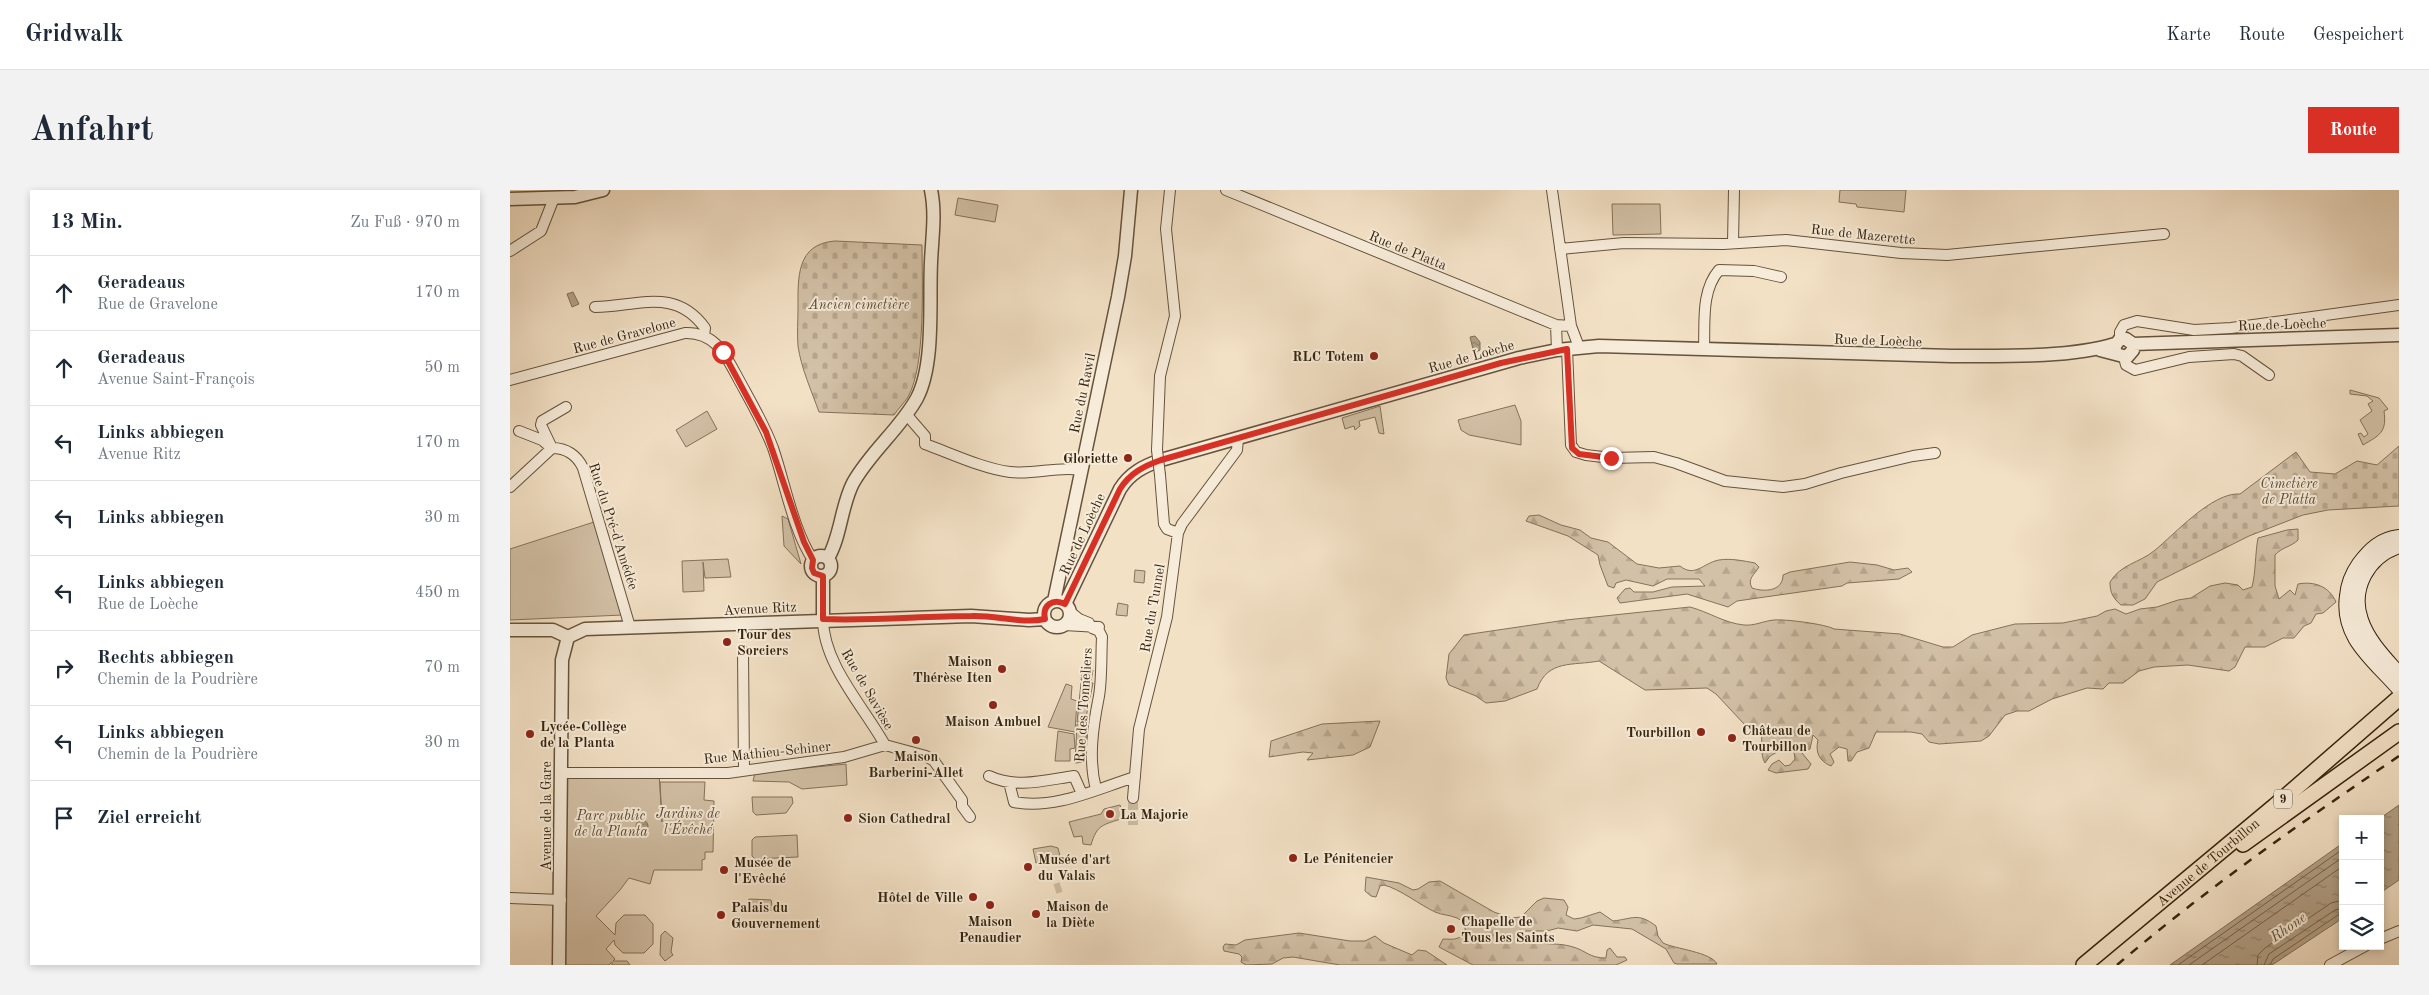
<!DOCTYPE html>
<html lang="de">
<meta charset="utf-8">
<style>
:root{--surface:#fff;--page:#f2f2f3;--text:#1f2937;--muted:#747a83;--line:#e0e1e3;--accent:#d93025}
body{margin:0;font-family:"Old Standard TT",serif;background:var(--page);color:var(--text)}
.controls{position:absolute;right:15px;bottom:15px;display:grid;overflow:hidden;border-radius:0px;box-shadow:0 2px 8px #0003}
.controls button{width:45px;height:45px;display:grid;place-items:center;padding:0;border:0;border-bottom:1px solid var(--line);background:var(--surface);color:var(--text);font:25px sans-serif}
.stop{position:absolute;width:15px;height:15px;margin:-11px;border:4px solid #d93025;border-radius:50%;background:#fff}
.stop.end{background:#d93025;border-color:#fff;box-shadow:0 1px 5px #0008}
.list{margin:0;padding:0;list-style:none}
h2{display:flex;justify-content:space-between;align-items:center;height:65px;margin:0;padding:0 20px;font-size:21px}
h2 small{font-size:16px;font-weight:400;color:var(--muted)}
.list li{display:grid;grid-template-columns:32px 1fr auto;gap:15px;align-items:center;box-sizing:border-box;height:75px;padding:0 20px;border-top:1px solid var(--line)}
.list b{display:block;font-size:19px;white-space:nowrap}
.list p{margin:0;font-size:16px;white-space:nowrap;color:var(--muted)}
.list em{font-size:16px;font-style:normal;color:var(--muted)}
.icon{flex:none;width:28px;height:28px;fill:none;stroke:currentColor;stroke-width:2;stroke-linecap:round;stroke-linejoin:round}
.map{position:relative;flex:none;width:1889px;height:775px;overflow:hidden;border-radius:0px}
header{display:flex;align-items:center;gap:30px;box-sizing:border-box;height:70px;padding:0 25px;background:var(--surface);border-bottom:1px solid var(--line)}
header strong{font-size:24px}
nav{display:flex;gap:28px;margin-inline-start:auto;font-size:18px}
.intro{display:flex;align-items:center;justify-content:space-between;box-sizing:border-box;height:120px;padding:0 30px}
h1{margin:0;font-size:35px}
.button{padding:12px 22px;border-radius:0px;background:var(--accent);color:#fff;font-size:18px;font-weight:700}
main{display:flex;gap:30px;padding:0 30px}
aside{flex:1;background:var(--surface);border-radius:0px;box-shadow:0 2px 8px #0003}
.map>svg:first-child{display:block}
.green{fill:#d3c1a7;stroke:#84725a}
.forest{fill:url(#forest-firs);stroke:#84725a}
.cemetery{fill:url(#cemetery-stones);stroke:#84725a}
.water{fill:url(#water-ripples);stroke:#816f57}
.lines{fill:none;stroke-linecap:round;stroke-linejoin:round}
.shore{stroke:#74624a;stroke-width:1}
.minor-tunnel{stroke:#cdbba1;stroke-width:10;stroke-dasharray:10 5;stroke-linecap:butt}
.minor-casing{stroke:#65533c;stroke-width:12}
.tertiary-casing{stroke:#65533c;stroke-width:15}
.secondary-casing{stroke:#36240e;stroke-width:16}
.primary-casing{stroke:#36240e;stroke-width:18}
.minor{stroke:#f7ecda;stroke-width:10}
.tertiary{stroke:#f7ecda;stroke-width:12}
.secondary{stroke:#f7ecda;stroke-width:14}
.primary{stroke:#f3e1c6;stroke-width:15}
.rail{stroke:#36240e;stroke-width:2.5;stroke-dasharray:9 9;stroke-linecap:butt}
.minor-bridge-casing{stroke:#65533c;stroke-width:12;stroke-linecap:butt}
.minor-bridge{stroke:#f7ecda;stroke-width:10}
.route{stroke:#d93025;stroke-width:6}
.poi-dot{fill:#8f2418;stroke:#f7ecda;stroke-width:2}
.labels{text-anchor:middle;stroke-width:4;stroke-linejoin:round;paint-order:stroke}
.shield{fill:#f7ecda;stroke:#70604b;stroke-width:1}
.shield-label{font-size:12px;font-weight:bold;fill:#36240e}
.street-label{font-size:14px;fill:#36240e;stroke:#f7ecda}
.park-label{font-size:14px;font-style:italic;fill:#5d4b34;stroke:#f7ecda}
.poi-label{font-size:14px;font-weight:bold;fill:#36240e;stroke:#f7ecda;text-anchor:start}
.water-label{font-size:15px;font-style:italic;fill:#625038;stroke:#f7ecda}
</style>
<header>
<strong>Gridwalk</strong>
<nav><a>Karte</a><a>Route</a><a>Gespeichert</a></nav>
</header>
<div class="intro"><h1>Anfahrt</h1><a class="button">Route</a></div>
<main>
<aside>
<h2>13 Min.<small>Zu Fuß · 970 m</small></h2>
<ul class="list">
<li><svg class="icon" aria-label="ahead" viewBox="0 0 24 24"><path d="M12 20V5M6 11l6-6 6 6"/></svg><div><b>Geradeaus</b><p>Rue de Gravelone</p></div><em>170 m</em></li>
<li><svg class="icon" aria-label="ahead" viewBox="0 0 24 24"><path d="M12 20V5M6 11l6-6 6 6"/></svg><div><b>Geradeaus</b><p>Avenue Saint-François</p></div><em>50 m</em></li>
<li><svg class="icon" aria-label="left" viewBox="0 0 24 24"><path d="M17 20v-9H6M10 6l-5 5 5 5"/></svg><div><b>Links abbiegen</b><p>Avenue Ritz</p></div><em>170 m</em></li>
<li><svg class="icon" aria-label="left" viewBox="0 0 24 24"><path d="M17 20v-9H6M10 6l-5 5 5 5"/></svg><div><b>Links abbiegen</b></div><em>30 m</em></li>
<li><svg class="icon" aria-label="left" viewBox="0 0 24 24"><path d="M17 20v-9H6M10 6l-5 5 5 5"/></svg><div><b>Links abbiegen</b><p>Rue de Loèche</p></div><em>450 m</em></li>
<li><svg class="icon" aria-label="right" viewBox="0 0 24 24"><path d="M7 20v-9h11M14 6l5 5-5 5"/></svg><div><b>Rechts abbiegen</b><p>Chemin de la Poudrière</p></div><em>70 m</em></li>
<li><svg class="icon" aria-label="left" viewBox="0 0 24 24"><path d="M17 20v-9H6M10 6l-5 5 5 5"/></svg><div><b>Links abbiegen</b><p>Chemin de la Poudrière</p></div><em>30 m</em></li>
<li><svg class="icon" aria-label="arrive" viewBox="0 0 24 24"><path d="M6 21V4h12l-3 4 3 4H6"/></svg><div><b>Ziel erreicht</b></div></li>
</ul>
</aside>
<div class="map">
<svg width="1889" height="775" viewBox="0 0 1889 775">
<defs>
<pattern id="forest-firs" width="22" height="20" patternUnits="userSpaceOnUse" patternTransform="scale(1.25)"><rect width="22" height="20" fill="#d3c1a7"/><path d="M5 1l3.5 6h-7zM16 11l3.5 6h-7z" fill="#b6a68f"/></pattern>
<pattern id="cemetery-stones" width="16" height="16" patternUnits="userSpaceOnUse" patternTransform="scale(1.25)"><rect width="16" height="16" fill="#d3c1a7"/><path d="M2 7V4a2 2 0 0 1 4 0v3zM10 15v-3a2 2 0 0 1 4 0v3z" fill="#b6a68f"/></pattern>
<pattern id="water-ripples" width="26" height="14" patternUnits="userSpaceOnUse" patternTransform="scale(1.25)"><rect width="26" height="14" fill="#b3a187"/><path d="M2 4q2-2 4 0t4 0M15 11q2-2 4 0t4 0" fill="none" stroke="#92836d"/></pattern>
</defs>
<rect width="100%" height="100%" fill="#f3e1c6"/>
<filter id="stains"><feTurbulence type="fractalNoise" baseFrequency=".004" numOctaves="4"/><feColorMatrix values="0 0 0 0 .2 0 0 0 0 .09 0 0 0 0 .02 0 0 0 .5 -.17"/></filter>
<radialGradient id="worn" r=".72"><stop offset=".6" stop-color="#630" stop-opacity="0"/><stop offset="1" stop-color="#630" stop-opacity=".3"/></radialGradient>
<!-- green -->
<path class="green" d="M1330 0H1396L1394 22 1347 17 1346 14 1329 12Z
M448 8 488 15 485 32 445 25Z
M1102 14H1150L1151 44 1103 45Z
M1840 200 1869 208 1878 219 1874 221C1877 242 1870 245 1853 255L1848 244 1851 243 1854 247 1858 244 1850 230 1862 221 1858 214 1863 211 1857 206 1840 204Z
M1005 215 1011 231V255L959 245 951 240 948 230Z
M870 216 874 244 869 243 865 227 849 231 850 236 845 240 844 236 835 239 832 228Z
M197 221 207 239 176 257 166 240Z
M272 326 278 329 291 374 274 356Z
M84 332 113 425 0 430V359Z
M218 369 221 387 195 388 193 372 194 401 173 402 172 371Z
M625 380 635 381 634 393 624 392Z
M608 413 618 415 617 426 606 425Z
M573 479 583 480 581 491 571 490Z
M573 491 583 493 575 532H567L571 493Z
M556 494 562 496 561 509 567 511 565 542 538 537Z
M567 534 577 537 574 572 565 573Z
M548 541 564 544 565 558 560 559V571H545Z
M336 574 337 595 292 599 279 592 243 591 245 583Z
M51 583H149L152 632 150 592H195L194 610 204 611 203 662H195V669L192 670V680H144L140 694 119 688 110 700 86 726 105 745 106 733 114 725H135L143 734V754L134 763H113L105 755 104 750 96 759 105 769 103 771H117L120 775H102V772L99 775H49Z
M242 607H282L283 613 276 623 246 625 243 622Z
M610 615 614 628C593 635 587 634 581 655L573 654 572 646 564 647 559 632 591 624 594 619Z
M287 645 288 667 245 669 242 666V650L245 647Z
M541 656 548 658 550 666 526 673 523 659Z
M240 709 261 710 263 720 239 722 238 710Z
M155 741 163 748 161 762 163 765 155 771 150 765 151 745Z"/>
<!-- forest -->
<path class="forest" d="M1029 325 1051 335 1070 340 1081 348 1098 352 1127 374 1149 378 1170 376C1185 388 1193 373 1209 370 1221 368 1234 371 1245 373L1249 377C1244 385 1237 389 1242 398 1253 402 1273 402 1273 385L1280 382 1340 372 1367 375 1384 380 1398 378 1402 382 1389 389 1337 393 1332 396 1227 411 1218 417 1177 404 1110 413 1107 408 1115 399 1120 398 1124 402H1143L1162 397 1195 396 1189 389H1157L1143 396 1116 390 1106 393 1104 398 1098 396 1090 375 1088 365 1058 346 1016 331 1019 326Z
M1788 339V350C1781 357 1772 357 1765 365V396L1769 409 1780 400 1785 405 1788 394C1804 391 1819 396 1826 412L1813 423 1806 424 1801 433 1794 436 1784 448H1773L1755 457H1735L1725 477 1719 481 1678 475 1644 477 1629 481 1613 493H1599L1593 499 1577 498 1542 509 1519 521H1507L1495 525 1479 546 1471 551 1429 554 1419 552 1412 544 1401 542H1366L1359 558 1347 562 1341 571H1338L1337 559 1329 557 1320 564 1324 572 1321 576C1309 571 1305 562 1308 550L1303 545 1300 559 1292 563 1301 574 1298 579 1266 583 1258 580 1262 574 1269 570 1275 576 1280 575 1285 569 1284 562 1271 554 1269 561 1260 566 1255 573C1249 563 1254 550 1250 538L1235 535 1206 504 1197 498 1135 500 1089 471C1063 476 1038 469 1027 499L995 511 976 513 966 506 939 495 936 488 939 464 954 445 1056 430 1180 417C1199 422 1214 433 1234 435 1245 436 1253 431 1264 430 1275 429 1315 434 1324 439L1390 444 1433 457H1443L1462 445 1505 434 1553 433 1587 426 1596 421 1605 419 1616 424 1630 419 1647 417 1668 410 1681 408 1700 396 1715 393 1728 395 1733 400 1742 397C1746 381 1745 364 1748 348L1777 340Z
M870 531 860 557 843 565 797 570 803 563 793 562 759 567 761 551 812 534Z
M856 687 889 693 903 700 908 699 919 692 930 691 984 722 1001 728 1011 727 1027 711 1034 708 1054 710 1058 717 1056 725 1064 729 1071 728 1090 722 1103 731C1122 729 1128 722 1146 736L1148 746 1153 753C1165 759 1201 762 1207 774H1167L1164 773 1156 759 1122 739 1083 735 1067 741 1048 738 1037 741H1015L1011 745C1028 758 1045 751 1063 757 1077 761 1079 768 1096 768L1097 760 1100 758 1107 767H1115L1117 770 1106 775H963L929 757 933 749C938 749 944 750 948 748 959 745 956 732 947 728 940 725 932 725 925 722 910 715 890 699 874 695L870 696 866 707 861 706 855 701Z
M789 743 840 751H855L865 746 874 753 902 765 908 760 916 761 937 775H830L783 767 773 768 762 774 736 775 731 772 732 767 729 764 714 761 713 757 715 754 726 755 735 750Z"/>
<!-- cemetery -->
<path class="cemetery" d="M325 51 412 55C412 93 416 175 398 207 394 213 388 219 384 225L309 222C302 202 291 178 288 156 287 144 288 131 288 118 288 88 286 54 325 51Z
M1889 256V316L1818 320 1793 325 1739 346 1647 392 1635 409 1623 415H1611C1603 408 1600 403 1600 392 1611 374 1629 373 1644 361 1665 344 1702 302 1730 304L1786 262 1800 282 1825 284 1847 271 1867 275Z"/>
<!-- water -->
<path class="water" d="M63 102 69 114 62 117 57 104Z
M965 146 970 152V160L964 163 960 147Z
M1889 615V690L1870 703 1869 629Z
M126 636a6 6 0 1 1 12 0a6 6 0 1 1-12 0Z
M1833 653V728L1762 775H1660Z"/>
<g class="lines">
<!-- shore -->
<path class="shore" d="M1668 775 1833 659
M1679 775 1833 667
M1692 775 1833 676
M1747 775 1748 765 1755 758 1821 713 1833 710
M1754 775 1759 764 1825 720 1833 718
M1760 775 1763 769 1828 725 1833 724"/>
<!-- minor-tunnel -->
<path class="minor-tunnel" d="M623 635V608
M545 699 551 697"/>
<!-- minor casing -->
<g class="minor-casing">
<path id="minor" d="M716 0 1046 135 1061 136
M1042 0 1061 136 1069 157
M1223 53 1224 0
M1050 59 1114 53 1213 54 1276 50 1391 63 1437 65 1654 44
M0 61 31 41 44 8
M85 117C129 116 165 97 195 138L194 145
M1046 135 1047 160
M1610 149V142L1614 135 1627 131 1684 140 1721 138 1889 115
M1194 158C1195 132 1191 101 1209 80L1244 81 1271 87
M1057 159 1061 255 1066 262 1076 265 1101 268 1144 267 1166 273 1215 291 1273 297 1295 294 1331 283 1403 266 1425 263
M1614 167 1616 175 1625 180 1679 167 1724 164 1732 166 1759 185
M0 190 175 143C206 142 216 166 229 190 241 212 254 234 263 258 275 293 283 340 303 370
M396 224 415 246V254C440 263 474 279 500 282 524 285 547 276 570 280
M9 241 32 250 39 256
M42 258 31 235 32 231 56 217
M647 260 650 186 665 126 656 39 660 0
M650 285 654 334 657 339 668 343
M0 297 42 258C56 258 67 265 73 278L120 437
M559 421 569 429 579 433
M313 429C313 474 354 517 375 555L416 566 424 571 452 610V616L460 627
M554 435 589 437
M582 438 589 441 592 447C591 466 592 488 589 506 583 536 578 569 586 599
M233 461 234 580
M51 583H218L334 567 375 555
M479 586C506 599 536 590 564 586L572 604
M499 592 504 612C545 620 586 599 625 587
M623 608 629 539 657 427 668 343 672 334 727 260 728 248
M0 708 51 710
M1870 749 1889 741
M1820 775 1855 756"/>
</g>
<!-- tertiary casing -->
<g class="tertiary-casing">
<path id="tertiary" d="M0 9 65 7 93 0
M1623 154 1889 145
M1590 160 1617 167 1623 160V154L1616 149H1610L1604 157 1606 163
M301 376a10 10 0 1 1 20 0a10 10 0 1 1-20 0Z
M318 368C331 346 331 316 343 293 361 261 390 239 407 208 425 174 419 110 421 72 422 48 426 24 421 0
M313 386V429
M544 411 608 107 615 66 621 0
M534 424a13 13 0 1 1 26 0a13 13 0 1 1-26 0Z
M555 414 610 299C620 283 634 276 651 270L1009 168 1047 160 1089 156 1442 166C1490 166 1560 168 1605 154
M0 440H43L58 447
M49 775 52 470 58 447 75 439 461 426 519 430 535 429"/>
</g>
<!-- secondary casing -->
<g class="secondary-casing">
<path id="secondary" d="M1889 347C1871 349 1860 359 1849 374 1842 384 1838 393 1837 406 1831 448 1864 470 1889 499
M1889 356C1858 366 1840 399 1851 430 1858 451 1875 468 1889 484"/>
</g>
<!-- primary casing -->
<g class="primary-casing">
<g id="primary">
<path d="M1733 654 1889 542"/>
<path id="s1" d="M1574 775 1765 616 1889 508"/>
</g>
</g>
<!-- minor -->
<use href="#minor" class="minor"/>
<!-- tertiary -->
<use href="#tertiary" class="tertiary"/>
<!-- secondary -->
<use href="#secondary" class="secondary"/>
<!-- primary -->
<use href="#primary" class="primary"/>
<!-- rail -->
<path class="rail" d="M1607 775C1696 699 1792 632 1889 566"/>
<!-- minor-bridge casing -->
<g class="minor-bridge-casing">
<path id="minor-bridge" d="M647 260 650 285"/>
</g>
<!-- minor-bridge -->
<use href="#minor-bridge" class="minor-bridge"/>
</g>
<g class="lines">
<!-- route -->
<path class="route" d="M213 162 256 242 294 352 303 370 302 378 304 383 313 386V429C363 431 412 426 462 426 486 425 512 434 535 429 532 415 543 408 555 414L610 299C620 283 634 276 651 270L991 173 1057 159 1062 258 1069 264 1101 268"/>
</g>
<!-- markers -->
<g class="poi-dot">
<circle cx="864" cy="166" r="5"/>
<circle cx="618" cy="268" r="5"/>
<circle cx="217" cy="452" r="5"/>
<circle cx="492" cy="479" r="5"/>
<circle cx="483" cy="515" r="5"/>
<circle cx="1191" cy="542" r="5"/>
<circle cx="20" cy="544" r="5"/>
<circle cx="1222" cy="548" r="5"/>
<circle cx="406" cy="550" r="5"/>
<circle cx="600" cy="624" r="5"/>
<circle cx="338" cy="628" r="5"/>
<circle cx="783" cy="668" r="5"/>
<circle cx="518" cy="677" r="5"/>
<circle cx="214" cy="680" r="5"/>
<circle cx="463" cy="707" r="5"/>
<circle cx="480" cy="715" r="5"/>
<circle cx="526" cy="724" r="5"/>
<circle cx="211" cy="725" r="5"/>
<circle cx="941" cy="739" r="5"/>
</g>
<g class="labels">
<!-- shield labels -->
<rect class="shield" x="1764" y="599.5" width="18" height="19" rx="4"/>
<g class="shield-label">
<text x="1773" y="613">9</text>
</g>
<!-- street labels -->
<g class="street-label">
<text transform="translate(1353 44) rotate(6)" y="5">Rue de Mazerette</text>
<text transform="translate(898 60) rotate(22)" y="5">Rue de Platta</text>
<text transform="translate(1772 134) rotate(-2)" y="5">Rue de Loèche</text>
<text transform="translate(114 145) rotate(-15)" y="5">Rue de Gravelone</text>
<text transform="translate(1368 150) rotate(2)" y="5">Rue de Loèche</text>
<text transform="translate(961 166) rotate(-16)" y="5">Rue de Loèche</text>
<text transform="translate(572 203) rotate(-78)" y="5">Rue du Rawil</text>
<text transform="translate(104 336) rotate(72)" y="5">Rue du Pré-d'Amédée</text>
<text transform="translate(572 344) rotate(-65)" y="5">Rue de Loèche</text>
<text transform="translate(250 418) rotate(-3)" y="5">Avenue Ritz</text>
<text transform="translate(642 418) rotate(-80)" y="5">Rue du Tunnel</text>
<text transform="translate(358 499) rotate(60)" y="5">Rue de Savièse</text>
<text transform="translate(573 515) rotate(-86)" y="5">Rue des Tonneliers</text>
<text transform="translate(257 562) rotate(-6)" y="5">Rue Mathieu-Schiner</text>
<text transform="translate(36 626) rotate(-90)" y="5">Avenue de la Gare</text>
<text dy="5" stroke="none"><textPath href="#s1" startOffset="161">Avenue de Tourbillon</textPath></text>
</g>
<!-- park labels -->
<g class="park-label">
<text x="349" y="119">Ancien cimetière</text>
<text x="1779" y="298">Cimetière<tspan x="1779" dy="16">de Platta</tspan></text>
<text x="178" y="628">Jardins de<tspan x="178" dy="16">l'Évêché</tspan></text>
<text x="101" y="630">Parc public<tspan x="101" dy="16">de la Planta</tspan></text>
</g>
<!-- poi labels -->
<g class="poi-label">
<text x="854" y="171" text-anchor="end">RLC Totem</text>
<text x="608" y="273" text-anchor="end">Gloriette</text>
<text x="227" y="449">Tour des<tspan x="227" dy="16">Sorciers</tspan></text>
<text x="482" y="476" text-anchor="end">Maison<tspan x="482" dy="16">Thérèse Iten</tspan></text>
<text x="483" y="536" text-anchor="middle">Maison Ambuel</text>
<text x="30" y="541">Lycée-Collège<tspan x="30" dy="16">de la Planta</tspan></text>
<text x="1232" y="545">Château de<tspan x="1232" dy="16">Tourbillon</tspan></text>
<text x="1181" y="547" text-anchor="end">Tourbillon</text>
<text x="406" y="571" text-anchor="middle">Maison<tspan x="406" dy="16">Barberini-Allet</tspan></text>
<text x="610" y="629">La Majorie</text>
<text x="348" y="633">Sion Cathedral</text>
<text x="793" y="673">Le Pénitencier</text>
<text x="528" y="674">Musée d'art<tspan x="528" dy="16">du Valais</tspan></text>
<text x="224" y="677">Musée de<tspan x="224" dy="16">l'Evêché</tspan></text>
<text x="453" y="712" text-anchor="end">Hôtel de Ville</text>
<text x="536" y="721">Maison de<tspan x="536" dy="16">la Diète</tspan></text>
<text x="221" y="722">Palais du<tspan x="221" dy="16">Gouvernement</tspan></text>
<text x="480" y="736" text-anchor="middle">Maison<tspan x="480" dy="16">Penaudier</tspan></text>
<text x="951" y="736">Chapelle de<tspan x="951" dy="16">Tous les Saints</tspan></text>
</g>
<!-- water labels -->
<g class="water-label">
<text transform="translate(1778 737) rotate(-35)" y="5">Rhone</text>
</g>
</g>
<rect width="100%" height="100%" filter="url(#stains)"/>
<rect width="100%" height="100%" fill="url(#worn)"/>
</svg>
<div class="controls">
<button>+</button>
<button>−</button>
<button><svg class="icon" aria-label="layers" viewBox="0 0 24 24"><path d="M12 4l9 5-9 5-9-5zM3 14l9 5 9-5"/></svg></button>
</div>
<div class="stop" style="left:213px;top:162px"></div>
<div class="stop end" style="left:1101px;top:268px"></div>
</div>
</main>
